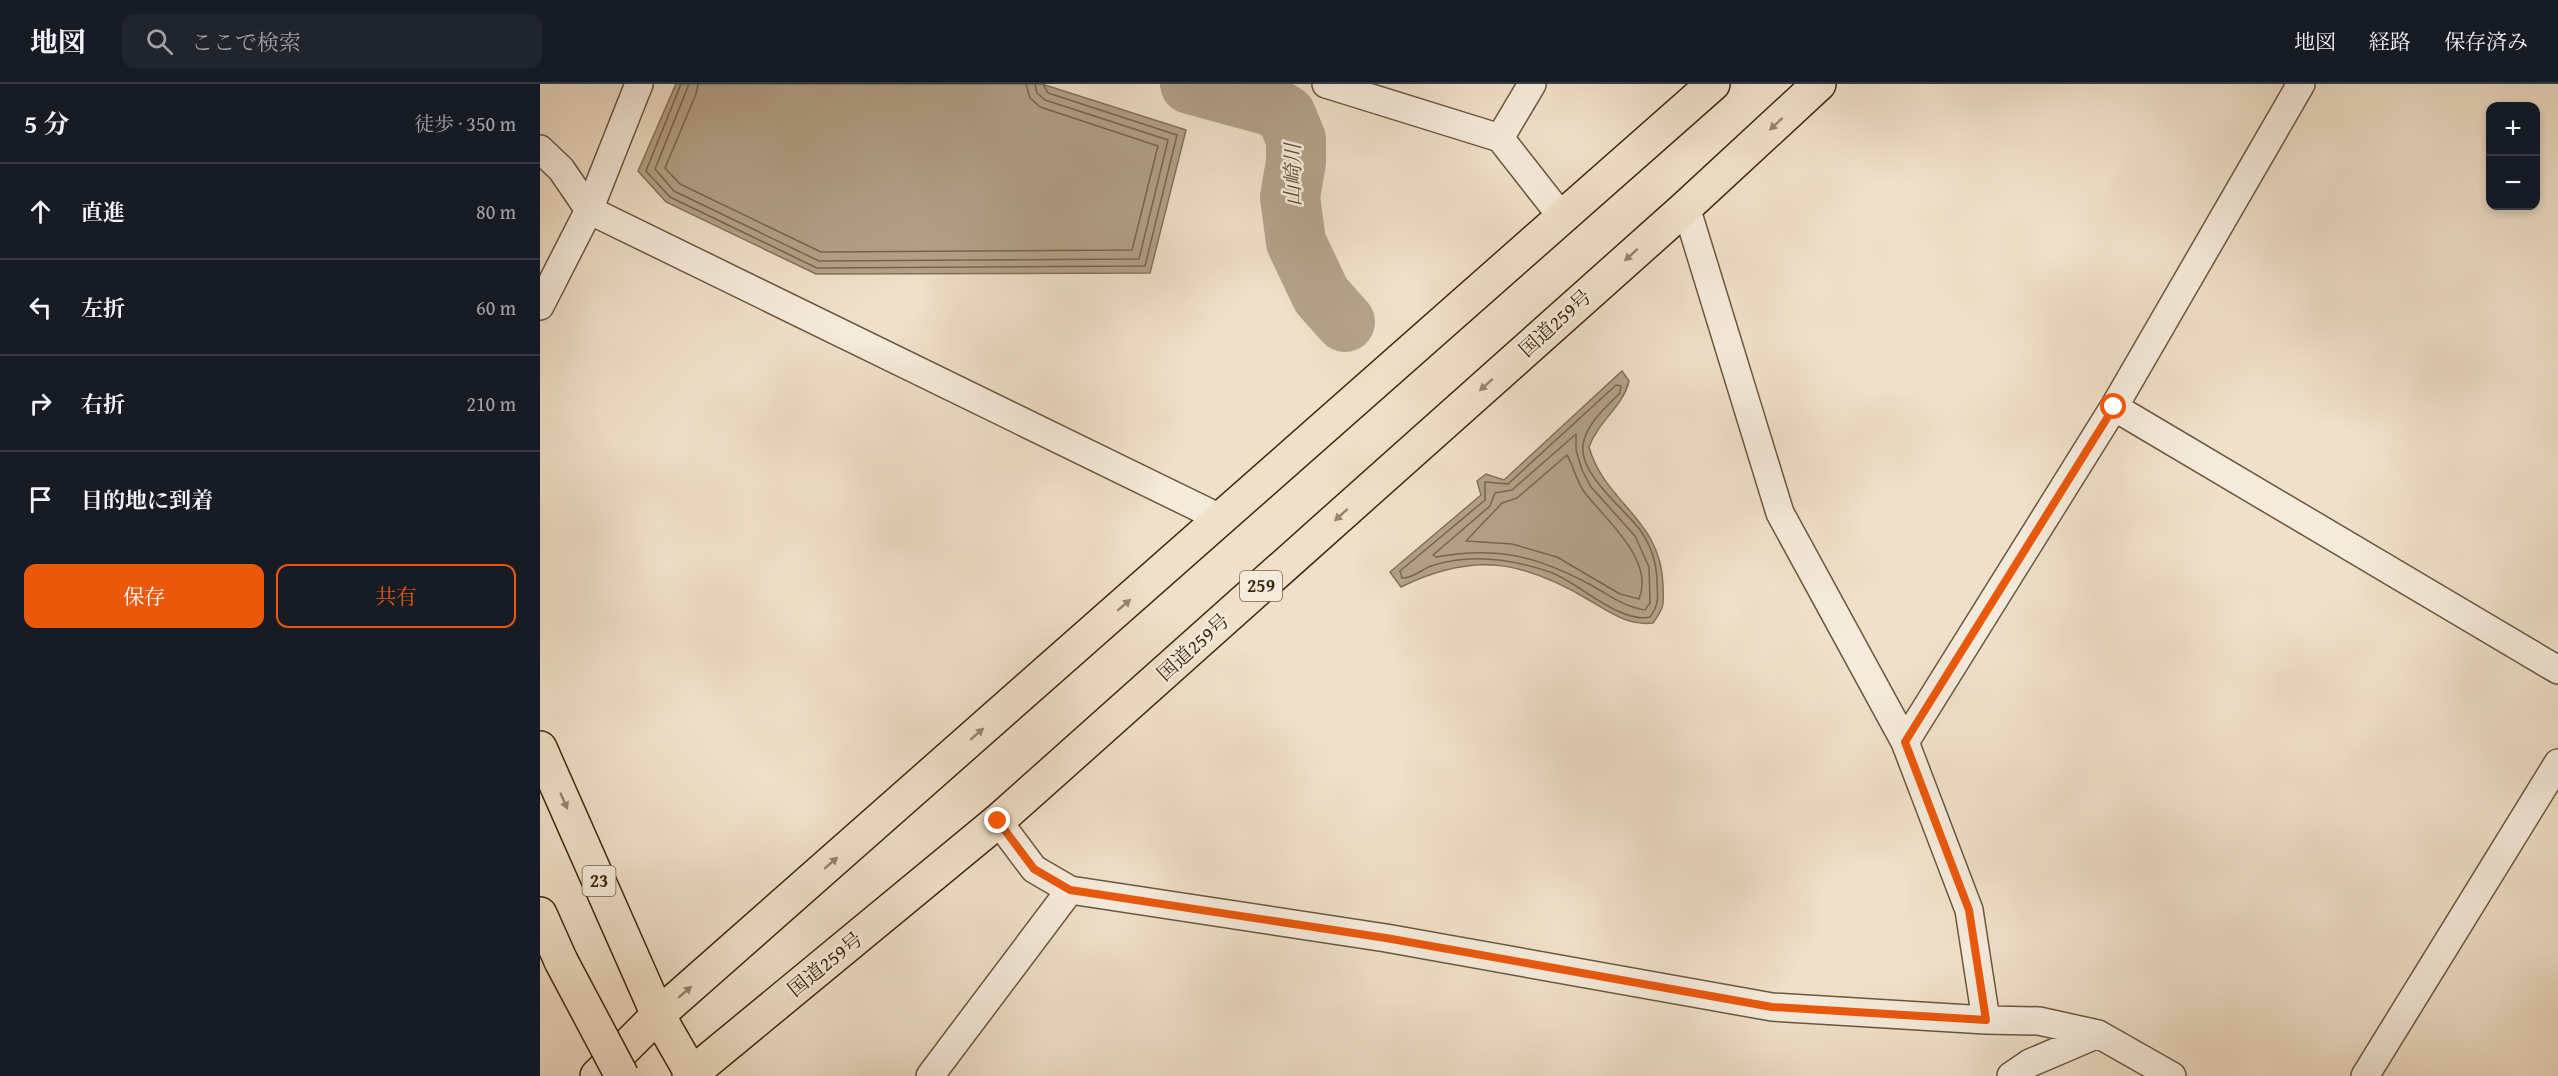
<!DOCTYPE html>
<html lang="ja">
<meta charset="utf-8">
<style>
:root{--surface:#171b24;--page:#20242c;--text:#f1f3f6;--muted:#9ea1a6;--line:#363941;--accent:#ea580c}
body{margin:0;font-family:"Gentium Book Plus","Noto Serif JP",serif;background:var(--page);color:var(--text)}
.controls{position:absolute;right:18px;top:18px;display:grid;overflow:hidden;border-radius:12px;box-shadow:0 3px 9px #0003}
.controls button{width:54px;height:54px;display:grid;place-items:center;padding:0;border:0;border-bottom:2px solid var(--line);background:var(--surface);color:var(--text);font:30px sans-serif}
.stop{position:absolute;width:18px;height:18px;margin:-14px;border:4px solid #ea580c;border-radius:50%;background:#fff}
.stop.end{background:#ea580c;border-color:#fff;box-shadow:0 2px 6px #0008}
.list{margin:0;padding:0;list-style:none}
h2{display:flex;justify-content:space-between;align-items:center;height:78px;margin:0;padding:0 24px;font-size:26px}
h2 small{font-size:20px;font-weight:400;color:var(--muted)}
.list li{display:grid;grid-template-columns:39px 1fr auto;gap:18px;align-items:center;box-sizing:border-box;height:96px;padding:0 24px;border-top:2px solid var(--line)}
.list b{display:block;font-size:22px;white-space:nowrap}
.list em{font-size:20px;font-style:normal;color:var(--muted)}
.actions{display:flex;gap:12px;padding:18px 24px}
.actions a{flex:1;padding:14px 0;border:2px solid var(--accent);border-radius:12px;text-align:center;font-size:21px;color:var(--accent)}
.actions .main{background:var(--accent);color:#fff}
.icon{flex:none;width:33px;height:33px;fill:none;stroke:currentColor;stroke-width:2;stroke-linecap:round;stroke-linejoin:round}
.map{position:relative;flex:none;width:2018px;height:992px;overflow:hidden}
header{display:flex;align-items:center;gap:36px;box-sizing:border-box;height:84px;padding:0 30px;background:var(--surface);border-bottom:2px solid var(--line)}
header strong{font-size:28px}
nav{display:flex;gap:33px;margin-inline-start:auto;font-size:21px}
.search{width:420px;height:54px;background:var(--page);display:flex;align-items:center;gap:15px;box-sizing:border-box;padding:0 21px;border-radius:12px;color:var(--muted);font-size:22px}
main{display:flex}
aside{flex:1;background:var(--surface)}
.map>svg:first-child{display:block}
.water{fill:#b3a289;stroke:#847257;stroke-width:1.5}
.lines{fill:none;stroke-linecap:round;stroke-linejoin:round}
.shore{stroke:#78664a;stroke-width:1.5}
.river{stroke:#b3a289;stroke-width:60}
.minor-casing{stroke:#6a573b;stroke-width:30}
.trunk-casing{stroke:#3e290c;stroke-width:36}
.minor{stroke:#f5ebdc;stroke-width:27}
.trunk{stroke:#f0e0c9;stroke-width:33}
.trunk-bridge-casing{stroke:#3e290c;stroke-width:36;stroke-linecap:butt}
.trunk-bridge{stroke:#f0e0c9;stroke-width:33}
.oneway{fill:#97846a}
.route{stroke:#ea580c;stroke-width:8}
.labels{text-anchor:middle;stroke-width:5;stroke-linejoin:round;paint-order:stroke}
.shield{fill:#f5ebdc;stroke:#75634a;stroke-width:1.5}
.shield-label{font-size:18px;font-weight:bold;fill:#3e290c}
.street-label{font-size:20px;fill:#3e290c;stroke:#f5ebdc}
.water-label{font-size:21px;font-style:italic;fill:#614d32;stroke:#f5ebdc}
</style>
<header>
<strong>地図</strong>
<div class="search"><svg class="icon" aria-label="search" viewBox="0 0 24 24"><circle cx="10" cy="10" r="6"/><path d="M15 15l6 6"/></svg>ここで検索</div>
<nav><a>地図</a><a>経路</a><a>保存済み</a></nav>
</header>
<main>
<aside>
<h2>5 分<small>徒歩 · 350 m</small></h2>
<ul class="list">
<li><svg class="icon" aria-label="ahead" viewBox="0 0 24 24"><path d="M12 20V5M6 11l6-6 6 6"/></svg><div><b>直進</b></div><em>80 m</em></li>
<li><svg class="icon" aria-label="left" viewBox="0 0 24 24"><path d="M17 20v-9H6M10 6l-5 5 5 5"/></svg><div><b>左折</b></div><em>60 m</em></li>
<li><svg class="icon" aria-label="right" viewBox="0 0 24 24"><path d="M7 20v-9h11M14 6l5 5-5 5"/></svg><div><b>右折</b></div><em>210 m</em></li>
<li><svg class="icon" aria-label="arrive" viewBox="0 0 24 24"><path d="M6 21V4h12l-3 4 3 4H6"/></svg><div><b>目的地に到着</b></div></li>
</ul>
<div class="actions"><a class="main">保存</a><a>共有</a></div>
</aside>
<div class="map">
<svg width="2018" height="992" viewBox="0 0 2018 992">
<rect width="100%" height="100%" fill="#f0e0c9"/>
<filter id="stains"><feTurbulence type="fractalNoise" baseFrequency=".00333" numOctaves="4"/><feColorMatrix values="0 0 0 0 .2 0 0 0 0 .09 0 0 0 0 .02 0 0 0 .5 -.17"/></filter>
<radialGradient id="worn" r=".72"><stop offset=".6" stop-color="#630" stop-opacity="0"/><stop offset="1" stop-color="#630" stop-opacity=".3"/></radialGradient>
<!-- water -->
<path class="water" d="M136 0H502L646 46 610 189 276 190 126 118 98 87Z
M1082 287 1089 297C1083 323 1059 336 1049 363 1065 420 1121 434 1123 501 1124 521 1124 524 1113 539 1088 542 1070 528 1049 516 982 476 933 468 861 503L850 488 941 411 937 397 946 390 964 396Z"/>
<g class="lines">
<!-- shore -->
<path class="shore" d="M141 0 106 87 130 113 277 184 605 182 637 51 508 9 503 0
M149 0 115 85 134 107 279 177 599 175 628 56 505 16 497 9 495 0
M158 0 156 10 125 84 140 100 281 168 592 166 618 62 500 23 490 14 486 0
M1076 301 1081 302 1080 309C1066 323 1046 340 1043 361 1039 391 1085 425 1101 447 1111 462 1117 481 1117 499 1118 513 1119 521 1110 533 1080 540 1038 498 1010 488 972 475 930 469 891 482 882 485 872 495 862 494L860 487 945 416V398L968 400Z
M1036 350V366L1042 386 1051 403 1095 452 1109 483 1110 519 1105 526C1084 523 1069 511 1051 501 997 472 957 462 896 473L893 471 950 422 955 409 972 406Z
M1027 371C1034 383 1036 397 1045 409 1066 436 1115 476 1099 515L1080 510 1017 473 972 460 926 457 962 419 977 414Z"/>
<!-- river -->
<path class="river" d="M650 0 731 22 746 31 756 55V78L750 113 756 158 781 211 805 238"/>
<!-- minor casing -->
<g class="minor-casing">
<path id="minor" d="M786 0 960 54 1022 133
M960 54 992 0
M0 65 21 85 49 126 682 435
M1146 123 1240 429 1365 658 1429 826 1446 936
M0 222 49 126 99 0
M1574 323 2018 586
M1365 658 1574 323 1761 0
M458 737 494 785 530 806 846 854 1232 923 1446 936 1499 937 1558 950 1632 992
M390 992 530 806
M1471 992 1490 979 1558 950
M1825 992 2018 679"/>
</g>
<!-- trunk casing -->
<g class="trunk-casing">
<path id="trunk" d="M0 664 118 931 153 992
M0 830 21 877
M57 992 118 931 1173 0
M149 992 458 737 1146 123 1279 0"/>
</g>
<!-- minor -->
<use href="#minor" class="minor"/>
<!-- trunk -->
<use href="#trunk" class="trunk"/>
<!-- trunk-bridge casing -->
<g class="trunk-bridge-casing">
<path id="trunk-bridge" d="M21 877 82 992"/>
</g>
<!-- trunk-bridge -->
<use href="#trunk-bridge" class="trunk-bridge"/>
</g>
<!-- one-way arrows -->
<defs><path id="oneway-solid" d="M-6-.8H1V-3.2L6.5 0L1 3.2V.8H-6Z" transform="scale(1.5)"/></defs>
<g class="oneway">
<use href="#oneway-solid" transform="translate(1236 40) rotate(137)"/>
<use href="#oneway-solid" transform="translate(1091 171) rotate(138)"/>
<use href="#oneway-solid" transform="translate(946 301) rotate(138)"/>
<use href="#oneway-solid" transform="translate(801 431) rotate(138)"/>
<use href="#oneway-solid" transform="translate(584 521) rotate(-41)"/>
<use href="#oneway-solid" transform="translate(437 650) rotate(-41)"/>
<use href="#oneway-solid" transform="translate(24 717) rotate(66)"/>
<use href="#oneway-solid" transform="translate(291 779) rotate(-41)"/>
<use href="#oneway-solid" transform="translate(145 908) rotate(-41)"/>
</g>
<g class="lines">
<!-- route -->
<path class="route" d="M458 737 494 785 530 806 846 854 1232 923 1446 936 1429 826 1365 658 1574 323"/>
</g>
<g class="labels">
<!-- shield labels -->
<g class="shield">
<rect x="700" y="487" width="42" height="30" rx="4.5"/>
<rect x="42.5" y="782" width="33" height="30" rx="4.5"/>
</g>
<g class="shield-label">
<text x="721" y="508">259</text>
<text x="59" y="803">23</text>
</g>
<!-- street labels -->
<g class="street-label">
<text transform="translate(1015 239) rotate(-42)" y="7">国道259号</text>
<text transform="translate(653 563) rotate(-42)" y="7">国道259号</text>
<text transform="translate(285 880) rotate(-39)" y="7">国道259号</text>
</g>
<!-- water labels -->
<g class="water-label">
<text transform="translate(753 91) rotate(-90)" y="7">山崎川</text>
</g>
</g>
<rect width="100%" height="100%" filter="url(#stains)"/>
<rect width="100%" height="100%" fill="url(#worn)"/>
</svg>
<div class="controls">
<button>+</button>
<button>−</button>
</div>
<div class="stop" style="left:1574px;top:323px"></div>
<div class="stop end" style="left:458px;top:737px"></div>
</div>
</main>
